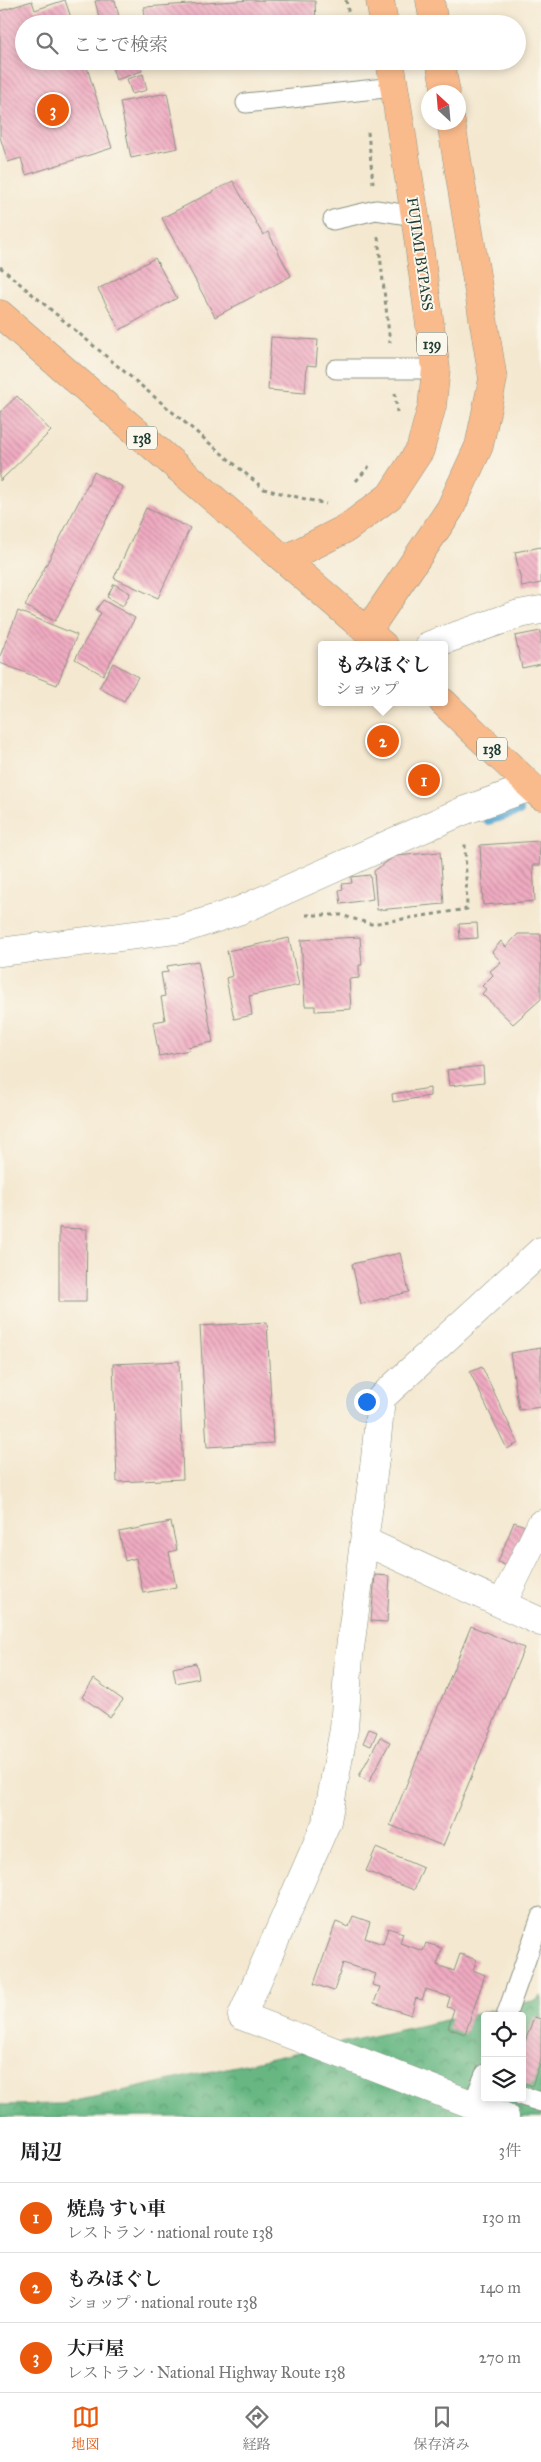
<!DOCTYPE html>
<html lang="ja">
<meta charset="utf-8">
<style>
:root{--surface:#fff;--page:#f6f6f6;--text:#202124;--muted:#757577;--line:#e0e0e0;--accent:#ea580c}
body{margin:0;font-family:"IM FELL Great Primer","Noto Serif JP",serif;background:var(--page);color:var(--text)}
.controls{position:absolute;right:15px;bottom:15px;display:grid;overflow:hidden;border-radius:5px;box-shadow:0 2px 8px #0003}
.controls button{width:45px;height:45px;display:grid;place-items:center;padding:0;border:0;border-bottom:1px solid var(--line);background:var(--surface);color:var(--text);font:25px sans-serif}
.compass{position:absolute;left:421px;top:85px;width:45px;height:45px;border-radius:50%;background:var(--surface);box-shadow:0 2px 8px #0003;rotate:334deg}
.you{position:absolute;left:366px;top:1401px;width:18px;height:18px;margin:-12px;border:4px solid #fff;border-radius:50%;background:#1a73e8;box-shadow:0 0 0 8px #1a73e833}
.badge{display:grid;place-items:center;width:32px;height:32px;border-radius:50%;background:var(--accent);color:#fff;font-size:16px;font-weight:700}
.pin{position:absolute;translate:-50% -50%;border:2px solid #fff;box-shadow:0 1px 5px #0006}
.popup{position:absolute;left:318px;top:641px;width:130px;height:65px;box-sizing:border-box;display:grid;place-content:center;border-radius:5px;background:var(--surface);filter:drop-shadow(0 1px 4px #0005);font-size:16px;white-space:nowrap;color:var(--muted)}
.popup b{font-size:19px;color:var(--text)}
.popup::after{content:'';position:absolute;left:50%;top:100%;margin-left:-10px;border:10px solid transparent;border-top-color:var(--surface)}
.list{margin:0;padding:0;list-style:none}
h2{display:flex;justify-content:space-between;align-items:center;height:65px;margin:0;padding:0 20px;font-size:21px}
h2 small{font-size:16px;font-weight:400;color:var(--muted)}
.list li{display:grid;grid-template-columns:32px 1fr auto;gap:15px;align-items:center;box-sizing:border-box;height:70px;padding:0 20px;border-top:1px solid var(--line)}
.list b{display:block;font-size:19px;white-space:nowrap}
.list p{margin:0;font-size:16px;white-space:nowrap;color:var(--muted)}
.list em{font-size:16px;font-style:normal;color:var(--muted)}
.icon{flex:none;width:28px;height:28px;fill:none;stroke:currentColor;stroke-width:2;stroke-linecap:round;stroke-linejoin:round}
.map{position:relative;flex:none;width:541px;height:2117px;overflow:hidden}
.search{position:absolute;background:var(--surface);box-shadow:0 2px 8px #0003;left:15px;right:15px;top:15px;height:55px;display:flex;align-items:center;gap:12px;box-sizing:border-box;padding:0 18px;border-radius:28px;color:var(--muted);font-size:19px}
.sheet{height:275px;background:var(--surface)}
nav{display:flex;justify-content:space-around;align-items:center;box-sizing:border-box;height:70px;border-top:1px solid var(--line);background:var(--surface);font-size:14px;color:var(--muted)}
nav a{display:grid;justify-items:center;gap:2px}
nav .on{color:var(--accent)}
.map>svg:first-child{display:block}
.forest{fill:url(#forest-crowns);stroke:#437a5c;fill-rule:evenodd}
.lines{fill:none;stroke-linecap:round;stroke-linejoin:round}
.stream{stroke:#58a7d2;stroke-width:10}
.building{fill:url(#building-back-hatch)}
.service-casing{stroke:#8a9282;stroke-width:21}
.minor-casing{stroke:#8a9282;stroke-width:29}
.trunk-casing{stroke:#8a9282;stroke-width:29}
.path{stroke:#8a9282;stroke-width:3;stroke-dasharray:4 4;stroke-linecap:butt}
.service{stroke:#fff;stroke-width:19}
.minor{stroke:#fff;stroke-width:28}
.trunk{stroke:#fabb8c;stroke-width:28}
.labels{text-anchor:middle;stroke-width:4;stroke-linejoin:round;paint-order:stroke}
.shield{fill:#fbf7ec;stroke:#61756b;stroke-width:1}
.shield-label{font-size:14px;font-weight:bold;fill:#1f3d34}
.street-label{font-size:15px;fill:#1f3d34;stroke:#fbf7ec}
</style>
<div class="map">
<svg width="541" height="2117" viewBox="0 0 541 2117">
<defs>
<pattern id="forest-crowns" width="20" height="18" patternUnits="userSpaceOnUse" patternTransform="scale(1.25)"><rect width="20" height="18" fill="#67b783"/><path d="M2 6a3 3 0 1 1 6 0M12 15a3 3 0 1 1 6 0" fill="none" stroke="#54966c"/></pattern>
<pattern id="building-back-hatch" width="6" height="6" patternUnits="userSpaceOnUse" patternTransform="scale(1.25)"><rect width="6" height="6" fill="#f0aac1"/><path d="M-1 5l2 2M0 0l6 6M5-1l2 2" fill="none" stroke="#c28c9e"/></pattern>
</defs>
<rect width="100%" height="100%" fill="#fbf7ec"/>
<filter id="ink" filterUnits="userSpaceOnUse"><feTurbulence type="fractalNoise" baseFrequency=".02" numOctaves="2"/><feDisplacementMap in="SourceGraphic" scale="10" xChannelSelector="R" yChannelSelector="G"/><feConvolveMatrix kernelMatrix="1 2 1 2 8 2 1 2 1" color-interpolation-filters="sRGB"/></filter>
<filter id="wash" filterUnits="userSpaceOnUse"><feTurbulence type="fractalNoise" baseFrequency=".0096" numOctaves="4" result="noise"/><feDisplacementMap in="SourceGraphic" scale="20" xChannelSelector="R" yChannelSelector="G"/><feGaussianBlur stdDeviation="1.12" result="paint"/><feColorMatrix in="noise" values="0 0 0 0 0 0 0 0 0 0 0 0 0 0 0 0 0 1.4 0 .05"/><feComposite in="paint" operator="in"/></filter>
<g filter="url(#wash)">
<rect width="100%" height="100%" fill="#f4e8d0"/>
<!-- forest -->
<path class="forest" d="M541 1995V2117H0V2105L62 2104 537 2000ZM485 2016H522V2098H485Z"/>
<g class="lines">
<!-- stream -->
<path class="stream" d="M488 820 519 811"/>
</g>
<g id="blocks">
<!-- building -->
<path class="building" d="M65 0 73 24H24V61H85L112 148 26 175 21 158 8 162 0 137V11L32 1 35 10Z
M101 0H115L119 17 100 21 95 1Z
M251 0 315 1 316 24H145L144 7Z
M110 61H138L142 71 116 80Z
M148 61H184V63L148 65Z
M143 74 147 90 132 94 127 79Z
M167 93 178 148 131 158 120 102Z
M233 181 263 235 268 232 291 276 215 317 162 218Z
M155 258 177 298 120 330 98 289Z
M271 337 318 340 316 366 307 365 305 393 268 390Z
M17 396 51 431 0 481V412Z
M94 472 123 487 55 621 25 606Z
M146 508 190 528 158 598 114 578Z
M541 547V583L522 587 515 552Z
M114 584 130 593 123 606 107 597Z
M103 600 135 618 103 675 75 659 101 613 96 610Z
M18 611 77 635 57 685 0 663V656Z
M541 631V664L522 668 515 636Z
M113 663 138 677 124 701 99 688Z
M539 841 540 865H533L535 901 483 905 480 845Z
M440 852 444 904 377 910 374 871 395 856Z
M370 875 373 899 341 904 339 890 343 889 342 884 352 883 351 877Z
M477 923 478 938 460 939 459 924Z
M518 934H541V999L513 1024 482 994 486 989 482 986 493 975 490 971 501 962 492 952 501 941 506 947Z
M360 937 362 965H359V978L349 979 351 1009 315 1011V1006H305L301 940Z
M289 938 299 985 249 996 252 1015 234 1019 226 978 232 976 227 951Z
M198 961 213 1042 188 1047 189 1050 159 1056 153 1022 165 1020 161 997 165 996 161 973 168 972 167 966Z
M483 1066 484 1082 449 1086 447 1070Z
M430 1088V1096L393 1102 392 1094Z
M59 1228 87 1229 86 1302H59Z
M400 1253 409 1292 361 1304 352 1264Z
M267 1322 273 1443 207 1447 200 1326Z
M541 1348V1407L519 1410 510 1353Z
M179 1361 183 1479 117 1482 113 1364Z
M482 1367 518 1443 507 1449 470 1372Z
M171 1522 177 1550 169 1552 176 1587 143 1593 136 1558 125 1561 119 1532Z
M514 1522 528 1527 511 1568 498 1562Z
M375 1575 390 1576 387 1622 371 1621Z
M471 1626 524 1648 443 1846 390 1825Z
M196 1663 199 1678 176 1683 173 1668Z
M94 1679 123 1700 110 1717 82 1697Z
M369 1729 377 1732 371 1746 363 1743Z
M380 1737 390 1742 369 1782 359 1776Z
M376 1848 423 1868 414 1890 366 1871Z
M353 1916 370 1922 365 1938 383 1944 388 1928 403 1933 400 1943 423 1951 426 1943 442 1948 437 1965 454 1971 460 1954 477 1960 473 1970 485 1975 465 2034 448 2028 454 2009 447 2007 450 1997 426 1989 422 2000 416 1998 411 2015 374 2003 380 1987 372 1985 376 1974 343 1963 334 1991 314 1984 336 1922 349 1927Z
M534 2017 541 2019V2060L532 2086 522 2082V2050Z"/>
</g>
</g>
<g filter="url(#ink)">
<use href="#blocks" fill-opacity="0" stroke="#8a9282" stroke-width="1"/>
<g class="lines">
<!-- service casing -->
<g class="service-casing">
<path id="service" d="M246 103 394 87
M333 220 376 210 415 216
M336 369H436
M506 2016 541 1917
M522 2096 541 2102
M472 2106 485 2074"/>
</g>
<!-- minor casing -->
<g class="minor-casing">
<path id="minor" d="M430 645 519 614 541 610
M0 952 183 929 241 910 463 811 530 787
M364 1541 541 1622
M502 1604 541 1524
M505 2117 242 2016 327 1821 344 1729 349 1656 375 1459 381 1398 541 1251"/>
</g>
<!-- trunk casing -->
<g class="trunk-casing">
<path id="trunk" d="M380 0 384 24
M430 0 434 24
M440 61 446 92
M0 314 383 645
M286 559 347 528 390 496 420 450 432 406 436 369 415 216 390 61
M368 630 450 509 479 446 493 379 451 122
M443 702 541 796"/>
</g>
<!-- path -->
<path class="path" d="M346 0 350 21
M368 132 373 183
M378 237 390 343
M0 267 264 489 326 504
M395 393 397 412
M356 481 372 463
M306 915H341L371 924 467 909 465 844"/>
<!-- service -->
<use href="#service" class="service"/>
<!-- minor -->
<use href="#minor" class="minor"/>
<!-- trunk -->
<use href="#trunk" class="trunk"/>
</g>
</g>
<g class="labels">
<!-- shield labels -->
<g class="shield">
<rect x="417" y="332.5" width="30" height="23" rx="4"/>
<rect x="127" y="426.5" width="30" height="23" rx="4"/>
<rect x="477" y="737.5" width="30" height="23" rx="4"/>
</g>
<g class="shield-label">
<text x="432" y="349">139</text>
<text x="142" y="443">138</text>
<text x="492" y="754">138</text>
</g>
<!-- street labels -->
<g class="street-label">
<text transform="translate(420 254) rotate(82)" y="5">FUJIMI BYPASS</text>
</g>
</g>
</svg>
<div class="controls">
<button><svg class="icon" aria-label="locate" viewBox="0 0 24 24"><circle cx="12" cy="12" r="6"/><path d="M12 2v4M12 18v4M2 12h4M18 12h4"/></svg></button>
<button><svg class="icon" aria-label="layers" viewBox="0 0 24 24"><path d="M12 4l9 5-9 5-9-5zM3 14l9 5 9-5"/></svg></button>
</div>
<svg class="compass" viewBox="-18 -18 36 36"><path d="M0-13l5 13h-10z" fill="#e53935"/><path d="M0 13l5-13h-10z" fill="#757577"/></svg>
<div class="you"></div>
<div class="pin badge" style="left:424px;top:780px">1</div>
<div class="pin badge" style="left:383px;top:741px">2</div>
<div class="popup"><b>もみほぐし</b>ショップ</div>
<div class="pin badge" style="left:53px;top:110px">3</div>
<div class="search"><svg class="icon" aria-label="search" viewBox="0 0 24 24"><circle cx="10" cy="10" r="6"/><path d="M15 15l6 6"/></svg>ここで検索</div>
</div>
<section class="sheet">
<h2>周辺<small>3件</small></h2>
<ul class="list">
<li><span class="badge">1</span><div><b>焼鳥 すい車</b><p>レストラン · national route 138</p></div><em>130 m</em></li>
<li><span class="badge">2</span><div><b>もみほぐし</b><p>ショップ · national route 138</p></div><em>140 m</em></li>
<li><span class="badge">3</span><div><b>大戸屋</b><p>レストラン · National Highway Route 138</p></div><em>270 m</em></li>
</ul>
</section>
<nav>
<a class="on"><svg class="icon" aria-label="map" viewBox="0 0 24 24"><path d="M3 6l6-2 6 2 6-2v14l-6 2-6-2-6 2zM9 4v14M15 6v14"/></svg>地図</a>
<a><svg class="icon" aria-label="directions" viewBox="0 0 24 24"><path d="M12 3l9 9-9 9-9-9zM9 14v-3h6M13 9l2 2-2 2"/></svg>経路</a>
<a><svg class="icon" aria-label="saved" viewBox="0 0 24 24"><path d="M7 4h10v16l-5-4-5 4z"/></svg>保存済み</a>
</nav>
